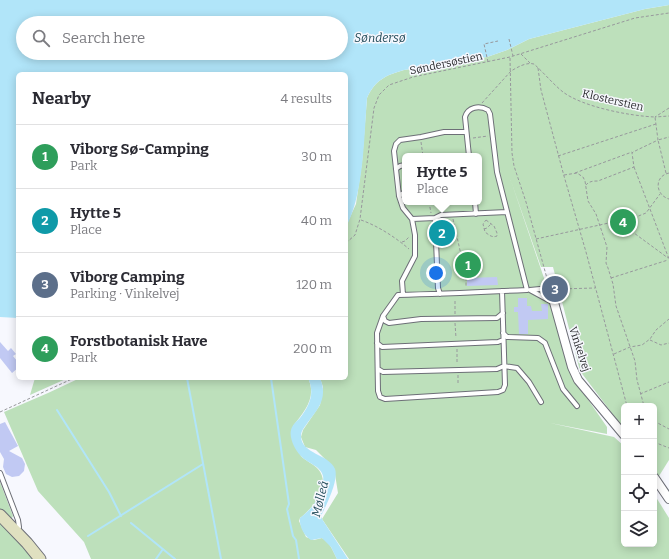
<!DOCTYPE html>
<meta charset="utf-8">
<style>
:root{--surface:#fff;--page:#f2f2f3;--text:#2b2b33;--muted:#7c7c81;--line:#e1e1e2;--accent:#0b8043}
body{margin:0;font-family:Bitter,serif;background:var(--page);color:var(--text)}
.controls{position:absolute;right:12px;bottom:12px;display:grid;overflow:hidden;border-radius:6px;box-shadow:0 2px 10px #0003}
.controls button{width:36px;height:36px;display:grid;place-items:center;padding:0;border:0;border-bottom:1px solid var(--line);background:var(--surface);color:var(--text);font:20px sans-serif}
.you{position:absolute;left:436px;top:273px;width:14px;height:14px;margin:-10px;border:3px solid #fff;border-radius:50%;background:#1a73e8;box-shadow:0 0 0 6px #1a73e833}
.badge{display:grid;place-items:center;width:26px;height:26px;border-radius:50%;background:var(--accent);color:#fff;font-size:13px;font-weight:700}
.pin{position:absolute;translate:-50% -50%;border:2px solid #fff;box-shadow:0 1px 4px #0006}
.popup{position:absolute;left:402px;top:153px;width:80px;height:52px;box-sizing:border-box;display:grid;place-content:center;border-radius:6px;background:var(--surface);filter:drop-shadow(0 1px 3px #0005);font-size:13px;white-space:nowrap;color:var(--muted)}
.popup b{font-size:15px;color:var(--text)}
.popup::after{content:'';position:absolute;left:50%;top:100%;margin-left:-8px;border:8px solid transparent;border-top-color:var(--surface)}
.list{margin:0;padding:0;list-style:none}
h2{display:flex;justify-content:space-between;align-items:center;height:52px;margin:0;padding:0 16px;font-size:17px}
h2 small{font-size:13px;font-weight:400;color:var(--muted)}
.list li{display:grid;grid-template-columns:26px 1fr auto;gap:12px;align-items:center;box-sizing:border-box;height:64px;padding:0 16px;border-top:1px solid var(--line)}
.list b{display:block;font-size:15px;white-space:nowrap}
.list p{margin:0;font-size:13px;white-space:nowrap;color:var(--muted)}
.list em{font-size:13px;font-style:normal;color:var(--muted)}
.icon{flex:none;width:22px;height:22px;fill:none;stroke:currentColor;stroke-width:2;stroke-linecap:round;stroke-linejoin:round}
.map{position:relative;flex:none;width:669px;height:559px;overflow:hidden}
.search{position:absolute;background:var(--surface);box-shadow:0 2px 10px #0003;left:16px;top:16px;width:332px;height:44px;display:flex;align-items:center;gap:10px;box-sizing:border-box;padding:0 14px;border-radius:22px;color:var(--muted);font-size:15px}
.panel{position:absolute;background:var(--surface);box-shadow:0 2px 10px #0003;left:16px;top:72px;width:332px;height:308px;border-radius:6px}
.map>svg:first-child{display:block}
.green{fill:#bde0bb;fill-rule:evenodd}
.water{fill:#b1e5f9;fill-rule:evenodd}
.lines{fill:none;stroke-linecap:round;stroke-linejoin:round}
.stream{stroke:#b1e5f9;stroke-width:2}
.building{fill:#c1c9f3}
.lane-casing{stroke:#6d6f77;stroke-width:6}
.street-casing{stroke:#6d6f77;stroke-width:10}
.secondary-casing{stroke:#6d6f77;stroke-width:13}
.path{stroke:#97989c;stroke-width:1;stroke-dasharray:3 2;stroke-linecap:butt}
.lane{stroke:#fff;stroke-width:4}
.street{stroke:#fff;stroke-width:8}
.secondary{stroke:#e0e0c0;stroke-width:11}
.labels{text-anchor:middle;stroke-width:3;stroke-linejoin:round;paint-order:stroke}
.street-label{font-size:11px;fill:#2d2e31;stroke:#f7f8fe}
.water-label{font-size:12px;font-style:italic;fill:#214b59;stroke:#f7f8fe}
</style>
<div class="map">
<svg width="669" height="559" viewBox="0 0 669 559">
<rect width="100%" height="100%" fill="#f7f8fe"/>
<!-- green -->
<path class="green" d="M669 5V460L659 476 654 469V406H624V429L580 371 553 267H541L511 181 509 169 511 181 544 278 571 375 607 427V434L550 423 614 437 624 446V544H654V494L669 518V559H349L322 519 338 493 334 468 316 450 305 447 301 437 303 430 320 405 323 387 320 378H346V226L356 204 362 162 367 98C375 80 386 75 404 70L487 57 507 50 529 39 645 9ZM405 156H479V202H405Z
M35 378H68L30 395Z
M80 378H308C317 397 305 411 293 426 295 432 298 451 301 456 304 460 314 464 318 469 332 485 313 508 300 518L299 521 306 537 314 540 322 538C330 542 333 551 337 559H91L84 542 38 491 4 412 48 393Z
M0 482 13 516 12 518H10L0 509Z
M0 522 9 530 33 559H0Z"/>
<!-- water -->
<path class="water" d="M0 0H669V5L645 9 529 39 507 50 487 57 404 70C386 75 375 80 367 98 364 136 364 194 346 227V74H18V318L0 317ZM23 23H341V53H23Z
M308 378H320C328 397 319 408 308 422 305 427 301 430 301 436 301 454 329 454 335 469 339 480 326 506 321 516L322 519 348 559H337L331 547 322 538 311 540C304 536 299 526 300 518 309 511 319 501 321 489 322 485 324 480 323 476 321 466 307 463 301 456 295 450 289 438 291 430 292 425 297 421 300 418 310 405 315 393 308 378Z"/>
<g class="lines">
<!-- stream -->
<path class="stream" d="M187 378 221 559
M271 378 289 504 287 509 293 536 296 540 299 559
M57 410 109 492 121 516
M131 523 175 559
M88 536 203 464
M156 559 163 549"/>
</g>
<!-- building -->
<path class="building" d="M497 277 498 285 467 286V278Z
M518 298H527V306H531L532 311H542L541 304H548V319L528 320V334H519L518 312H514V307H518Z
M0 342 8 351 11 348 16 354 13 356 18 362V368L12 373 0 358Z
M5 422 18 446 9 451 22 458 25 464 24 471 19 476 12 477 6 474 3 467 4 459 0 452V424Z"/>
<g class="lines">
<!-- lane casing -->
<g class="lane-casing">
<path id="lane" d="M465 132H444L421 137 400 140 396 144 394 151 399 196 403 208 412 219 435 218 441 215 507 212
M469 156 465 117C468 107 479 105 488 110L490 114 497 172 527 290C484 292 441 294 398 295L383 316 377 333 378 391 380 397 385 399 498 392 503 390 505 385 502 291
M396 169 400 166 405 165
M399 196 405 192
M475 202 476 214
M435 218 438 288 440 294
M530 290 554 303
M530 290 550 288
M403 295 402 281 415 256V235L412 219
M383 316 385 321 389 323 421 319 497 318 503 313
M503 333 507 337 538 338 545 343 563 389 577 406
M377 343 382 347 498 342 503 340
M378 369 383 372 497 369 504 366 517 368 529 382 541 402
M0 473 18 520 19 527 17 531"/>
</g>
<!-- street casing -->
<g class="street-casing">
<path id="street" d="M550 288 572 367 578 380 624 435
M654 477 669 499"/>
</g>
<!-- secondary casing -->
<g class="secondary-casing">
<path id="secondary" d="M0 515 27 543 40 559"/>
</g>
<!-- path -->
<path class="path" d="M509 39 513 56
M521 54 530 63
M510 58 512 153 514 166 526 202 548 282
M488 62 484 44 498 41
M538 68 541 90 564 176 586 252 627 406
M482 103 511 71C518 67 526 62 534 64 544 73 553 84 563 92 583 107 630 116 655 117L658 140 633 152 632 153 634 167 598 181C593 181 589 181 585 186
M669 108 655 117 669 116
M473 138 488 136
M421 142 423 156
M558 156 656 124
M634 167 669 259
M575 173 632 152
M666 173 658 140 669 137
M669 173C654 176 655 195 669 199
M564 175 577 173 583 177 585 181 588 201 596 214 607 247 606 263 608 268 613 284 616 306 635 361 637 380 644 406
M429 202 431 213
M453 219 466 277V287
M361 220C378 226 395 237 409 249
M486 220 494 226 497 233V236C492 238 489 235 485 232L483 224Z
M619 222 668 258
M484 229 487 228 491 224
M536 239 636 217 646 213 660 194
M402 242 405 241 409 237
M346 243 355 235 360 219 374 108 379 95 389 85 413 77 510 57 635 18 669 13
M611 278 668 260
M559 289 595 288
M455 314V299
M455 323 456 338
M650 340 661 345 669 343
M457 349V364
M614 354 630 347 642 345 650 339 656 330 669 319
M458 375V384
M640 394 669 382
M0 412 74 378
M654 421 669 429
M654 442 669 448"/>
<!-- lane -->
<use href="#lane" class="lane"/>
<!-- street -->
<use href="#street" class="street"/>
<!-- secondary -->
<use href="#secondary" class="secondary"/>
</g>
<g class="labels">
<!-- street labels -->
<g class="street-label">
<text transform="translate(446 63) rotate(-12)" y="4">Søndersøstien</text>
<text transform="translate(613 100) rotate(13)" y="4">Klosterstien</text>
<text transform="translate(580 349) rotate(72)" y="4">Vinkelvej</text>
</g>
<!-- water labels -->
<g class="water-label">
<text x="380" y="42">Søndersø</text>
<text transform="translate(320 499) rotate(-76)" y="4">Mølleå</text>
</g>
</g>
</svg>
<div class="controls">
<button>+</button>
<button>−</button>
<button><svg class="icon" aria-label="locate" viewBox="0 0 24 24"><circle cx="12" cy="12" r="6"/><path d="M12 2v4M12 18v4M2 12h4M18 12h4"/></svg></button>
<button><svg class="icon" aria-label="layers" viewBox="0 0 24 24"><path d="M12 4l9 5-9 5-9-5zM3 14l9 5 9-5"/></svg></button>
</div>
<div class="you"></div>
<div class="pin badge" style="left:468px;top:265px;background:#2e9e5b">1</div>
<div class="pin badge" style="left:442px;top:233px;background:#0f9aa8">2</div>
<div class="popup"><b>Hytte 5</b>Place</div>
<div class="pin badge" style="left:555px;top:289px;background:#5c6f8a">3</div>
<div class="pin badge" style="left:623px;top:222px;background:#2e9e5b">4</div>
<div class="search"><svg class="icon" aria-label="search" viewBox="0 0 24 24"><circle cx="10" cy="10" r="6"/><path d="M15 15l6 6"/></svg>Search here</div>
<section class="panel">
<h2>Nearby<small>4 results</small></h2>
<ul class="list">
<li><span class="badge" style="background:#2e9e5b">1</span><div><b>Viborg Sø-Camping</b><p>Park</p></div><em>30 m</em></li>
<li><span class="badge" style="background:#0f9aa8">2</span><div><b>Hytte 5</b><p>Place</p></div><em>40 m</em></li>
<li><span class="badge" style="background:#5c6f8a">3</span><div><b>Viborg Camping</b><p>Parking · Vinkelvej</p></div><em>120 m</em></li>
<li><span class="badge" style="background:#2e9e5b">4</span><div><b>Forstbotanisk Have</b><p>Park</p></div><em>200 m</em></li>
</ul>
</section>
</div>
